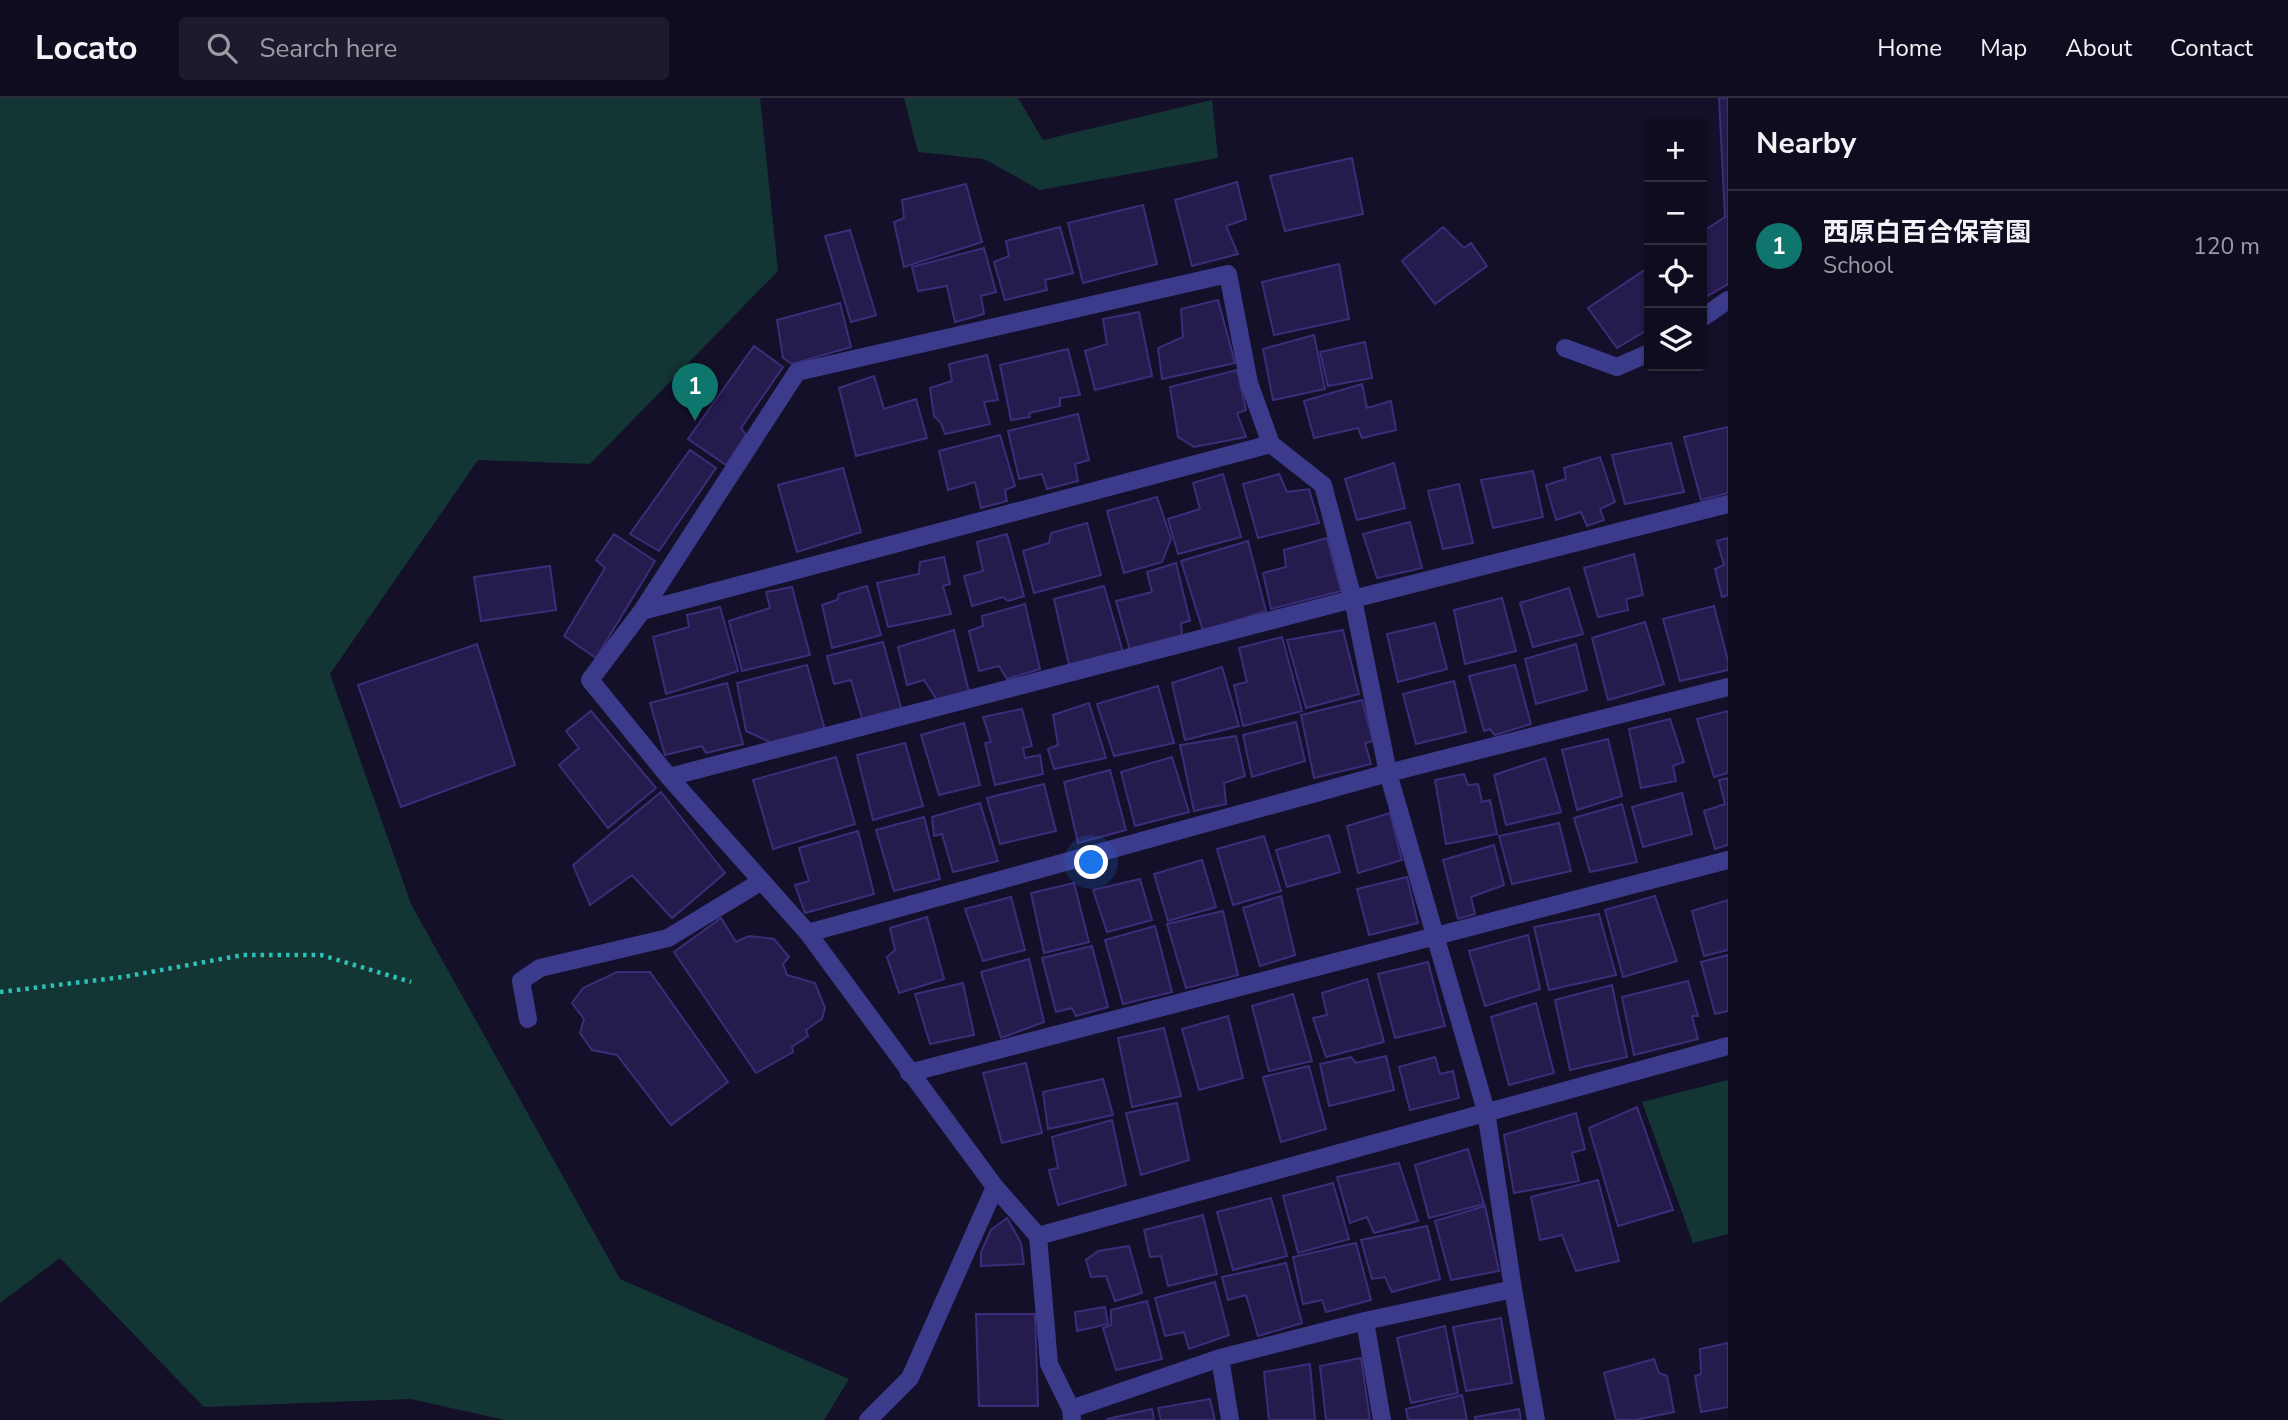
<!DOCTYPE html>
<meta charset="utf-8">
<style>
:root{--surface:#0f0c20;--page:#1d1a2d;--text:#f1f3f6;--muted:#9b9ba5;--line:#2f2c3e;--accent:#0f766e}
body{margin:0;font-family:"Nunito Sans","Noto Sans JP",sans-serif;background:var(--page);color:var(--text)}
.controls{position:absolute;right:21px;top:21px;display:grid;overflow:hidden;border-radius:7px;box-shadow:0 2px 5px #0004}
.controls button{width:63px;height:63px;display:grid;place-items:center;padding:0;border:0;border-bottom:2px solid var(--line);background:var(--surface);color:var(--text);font:35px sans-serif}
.you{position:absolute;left:1092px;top:765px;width:24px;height:24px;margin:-18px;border:5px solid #fff;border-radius:50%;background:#1a73e8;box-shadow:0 0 0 10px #1a73e833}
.badge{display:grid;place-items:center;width:46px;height:46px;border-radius:50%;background:var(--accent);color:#fff;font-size:23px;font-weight:700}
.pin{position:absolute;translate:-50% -58px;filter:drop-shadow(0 2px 4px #0008)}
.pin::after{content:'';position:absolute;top:37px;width:24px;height:21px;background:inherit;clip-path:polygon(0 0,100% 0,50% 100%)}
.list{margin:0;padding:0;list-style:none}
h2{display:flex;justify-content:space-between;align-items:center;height:91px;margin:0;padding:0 28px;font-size:30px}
h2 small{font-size:23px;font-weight:400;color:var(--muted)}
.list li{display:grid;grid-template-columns:46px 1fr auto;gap:21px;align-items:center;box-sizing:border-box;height:112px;padding:0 28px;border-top:2px solid var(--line)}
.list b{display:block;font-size:26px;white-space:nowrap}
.list p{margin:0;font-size:23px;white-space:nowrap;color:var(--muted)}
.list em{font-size:23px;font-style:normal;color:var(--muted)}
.icon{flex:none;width:38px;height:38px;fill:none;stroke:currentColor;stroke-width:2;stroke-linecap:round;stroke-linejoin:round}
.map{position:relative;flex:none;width:1728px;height:1322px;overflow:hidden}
header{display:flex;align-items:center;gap:42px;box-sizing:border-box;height:98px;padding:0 35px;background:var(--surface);border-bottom:2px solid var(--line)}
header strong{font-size:33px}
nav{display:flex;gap:38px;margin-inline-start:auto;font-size:24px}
.search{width:490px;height:63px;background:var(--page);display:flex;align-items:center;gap:18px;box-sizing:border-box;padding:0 24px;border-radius:7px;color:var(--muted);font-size:26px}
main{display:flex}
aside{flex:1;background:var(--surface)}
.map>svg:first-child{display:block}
.green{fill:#133533}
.building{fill:#251b4c;stroke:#3b2d79;stroke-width:2}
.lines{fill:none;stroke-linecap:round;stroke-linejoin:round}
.path{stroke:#2cc0b6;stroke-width:4.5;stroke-dasharray:3.5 5;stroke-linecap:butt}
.street{stroke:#3c3a8b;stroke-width:18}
</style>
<header>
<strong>Locato</strong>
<div class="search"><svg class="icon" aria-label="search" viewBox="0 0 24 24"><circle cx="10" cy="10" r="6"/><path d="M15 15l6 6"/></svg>Search here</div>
<nav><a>Home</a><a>Map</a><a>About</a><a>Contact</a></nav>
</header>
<main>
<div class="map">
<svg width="1728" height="1322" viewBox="0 0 1728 1322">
<rect width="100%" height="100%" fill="#14102a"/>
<!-- green -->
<path class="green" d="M0 0H760L778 173 590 366 478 362 330 576 411 806 620 1181 849 1281 824 1322H505L411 1301 204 1309 60 1160 0 1205Z
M904 0H1018L1043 42 1212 2 1218 60 1040 92 984 61 918 54Z
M1728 982V1136L1693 1145 1642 1004Z"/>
<!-- building -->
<path class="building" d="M1719 0H1728V186L1702 201V134L1725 119Z
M1352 60 1363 116 1285 133 1270 78Z
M1237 84 1246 121 1226 128 1238 156 1192 168 1175 102Z
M966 86 982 144 904 169 894 124 904 120 902 102Z
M1143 107 1157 166 1083 185 1068 125Z
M1060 129 1073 175 1045 182 1047 192 1005 202 994 164 1009 158 1006 143Z
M1443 129 1464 150 1471 145 1487 168 1435 206 1402 163Z
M850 132 876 217 851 224 825 138Z
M984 150 996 194 981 198 984 216 955 224 947 188 918 193 912 169Z
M1339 166 1349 221 1274 237 1262 184Z
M1649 169V231L1617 250 1588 210Z
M1218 202 1235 265 1162 281 1158 250 1183 239 1181 211Z
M840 205 851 249 792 266 783 260 777 222Z
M1139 214 1152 278 1095 292 1085 253 1107 246 1103 221Z
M1314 237 1325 291 1273 302 1263 251Z
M1365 244 1372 280 1328 288 1320 254Z
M754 248 783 269 741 330 746 337 726 367 688 341Z
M1068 251 1080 297 1060 300V308L1029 315 1030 319 1011 322 1000 267Z
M987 257 998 302 984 304 990 326 945 336 941 325 934 318 930 290 952 283 949 266Z
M1237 272 1246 312 1237 315 1246 339 1194 349 1178 339 1170 289Z
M874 278 884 311 916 301 927 340 856 358 839 290Z
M1362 286 1367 310 1391 303 1396 332 1362 340 1358 330 1314 340 1304 303Z
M1078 316 1089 362 1075 366 1078 383 1047 391 1042 376 1019 381 1008 333Z
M1728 329V395L1701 402 1684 339Z
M1000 337 1015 388 1005 392 1007 403 981 410 975 384 948 392 939 353Z
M1671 345 1684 394 1625 406 1612 357Z
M690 352 716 370 659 453 630 436Z
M1600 359 1615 404 1600 411 1604 422 1587 428 1581 414 1556 422 1546 387 1566 381 1564 370Z
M1394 365 1405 410 1357 422 1345 381Z
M843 370 861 434 797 454 778 387Z
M1533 373 1543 419 1493 430 1481 382Z
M1223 376 1241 439 1178 456 1168 421 1200 411 1193 385Z
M1279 376 1287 394 1309 391 1319 425 1258 440 1243 386Z
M1459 386 1473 445 1443 451 1428 393Z
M1157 399 1171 441 1162 464 1124 475 1107 413Z
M1410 424 1422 470 1377 480 1363 436Z
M1087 425 1101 477 1034 495 1023 453 1049 445 1051 435Z
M614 436 655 463 596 560 564 538 605 470 596 462Z
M1007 436 1024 498 1008 503 1003 499 972 508 964 478 983 473 977 444Z
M1327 440 1341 493 1271 511 1263 475 1286 469 1284 452Z
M1728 440V497L1722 499 1715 471 1724 467 1717 443Z
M1248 443 1266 513 1203 533 1181 463Z
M1634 456 1643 497 1626 501 1628 512 1598 519 1584 470Z
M944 459 950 486 943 488 951 516 888 529 877 485 919 476 920 464Z
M1176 465 1190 523 1181 525 1182 538 1130 552 1116 503 1152 494 1147 474Z
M550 468 556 512 481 523 474 479Z
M867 488 881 537 832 550 822 507 837 502 839 496Z
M1104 488 1123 554 1069 567 1054 501Z
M792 489 810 557 742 573 729 523 770 510 766 494Z
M1569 490 1583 536 1533 549 1520 505Z
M1502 500 1516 553 1465 566 1454 512Z
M1025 506 1040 571 1007 581 999 568 979 573 969 533 983 528 982 518Z
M1714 508 1728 563V572L1680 583 1663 521Z
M720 509 738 573 666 596 653 539 689 529 687 517Z
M1645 524 1664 586 1608 602 1592 540Z
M1435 525 1447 571 1398 584 1387 536Z
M954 532 969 594 937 602 924 582 907 587 898 549Z
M1343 532 1359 596 1306 610 1287 542Z
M1282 539 1302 613 1243 628 1234 587 1247 584 1239 550Z
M883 544 902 613 863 624 851 582 834 586 827 558Z
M477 546 515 667 401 709 358 587Z
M1576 546 1587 592 1536 606 1525 561Z
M807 567 825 632 772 645 746 633 737 585Z
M1515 567 1531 626 1495 637 1490 631 1484 633 1469 578Z
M1222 569 1239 628 1185 642 1172 585Z
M1454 583 1466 634 1416 646 1403 596Z
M727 585 743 646 706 655 702 648 665 657 650 605Z
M1158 588 1174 645 1114 658 1097 606Z
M1362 602 1373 643 1365 645 1371 666 1314 680 1301 617Z
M1089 605 1106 660 1054 671 1048 651 1058 647 1053 617Z
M1022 611 1032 648 1023 650 1025 660 1040 657 1043 676 995 687 985 645 991 644 983 619Z
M591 613 656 690 608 730 559 667 579 650 566 633Z
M1728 613V675L1714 679 1697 621Z
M1670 621 1684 664 1673 668 1676 683 1641 690 1629 631Z
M1296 624 1305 663 1252 679 1243 637Z
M964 625 980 687 939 697 921 637Z
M1236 638 1245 678 1224 685 1226 706 1194 713 1180 647Z
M1608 641 1622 698 1577 712 1562 652Z
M905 645 923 708 873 722 857 657Z
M836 659 855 726 773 751 753 682Z
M1172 659 1189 714 1135 728 1121 674Z
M1545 660 1561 714 1506 727 1494 677Z
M1110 672 1126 732 1078 745 1064 684Z
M1464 676 1468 687 1478 686 1482 704 1490 702 1497 736 1446 746 1435 682Z
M1728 680V747L1715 751 1704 713 1725 706 1719 682Z
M1044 686 1056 733 1000 746 987 700Z
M661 694 725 775 672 820 632 777 590 807 573 767Z
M1682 695 1692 736 1643 749 1632 709Z
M980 705 998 763 953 774 942 736 934 738 932 719Z
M1622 706 1637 764 1590 774 1574 720Z
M1390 715 1402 762 1358 775 1347 728Z
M924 719 940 781 894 793 876 732Z
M1559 725 1571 773 1512 786 1499 738Z
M858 733 874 796 805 815 795 787 809 783 799 750Z
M1329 737 1340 774 1287 789 1276 752Z
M1264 738 1281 793 1233 807 1217 751Z
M1494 747 1504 787 1471 799 1475 816 1458 821 1443 762Z
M1202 762 1216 809 1168 823 1154 776Z
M1407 779 1418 825 1369 837 1357 791Z
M1140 781 1152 822 1107 834 1093 792Z
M1074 785 1089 844 1044 855 1031 795Z
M1281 798 1295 857 1260 868 1243 810Z
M1655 798 1677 863 1623 879 1605 812Z
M1011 799 1025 852 983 863 965 811Z
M1728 802V852L1704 858 1692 813Z
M1223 813 1238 877 1186 890 1167 826Z
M1599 816 1616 877 1549 892 1534 829Z
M927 819 944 881 899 895 887 859 895 852 890 830Z
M721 820 736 844 749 838 774 841 789 859 783 866 787 877 815 885 825 910 822 921 806 932 808 938 792 949 793 954 756 975 674 854Z
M1155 828 1172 894 1123 906 1105 842Z
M1528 837 1540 891 1485 908 1469 853Z
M1092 848 1108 909 1076 918 1072 910 1056 914 1042 860Z
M1728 857V913L1715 916 1701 864Z
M1029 861 1044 924 1001 940 981 874Z
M1428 864 1445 928 1395 940 1378 876Z
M617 874H650L728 984 671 1027 617 957 592 952 580 935 584 921 572 905 583 890Z
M1367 881 1384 944 1326 959 1313 920 1327 917 1322 895Z
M1688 883 1698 918H1692L1698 941 1634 957 1622 899Z
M963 885 974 937 930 946 915 896Z
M1612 887 1627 959 1570 972 1555 902Z
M1293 896 1312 963 1269 973 1252 908Z
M1536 905 1554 975 1509 987 1491 919Z
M1228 918 1243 980 1199 992 1182 931Z
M1164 930 1181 998 1132 1009 1118 940Z
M1386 958 1394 992 1329 1008 1320 966 1351 959 1356 965Z
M1435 959 1440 976 1453 973 1459 1000 1410 1012 1399 969Z
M1026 965 1042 1035 1002 1045 983 975Z
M1309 968 1326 1031 1281 1044 1263 979Z
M1103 981 1113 1017 1048 1031 1043 994Z
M1177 1005 1189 1062 1141 1077 1126 1015Z
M1637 1009 1673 1112 1618 1128 1589 1030Z
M1576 1015 1585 1051 1572 1055 1579 1083 1514 1095 1504 1037Z
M1112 1022 1126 1087 1058 1107 1049 1072 1058 1070 1052 1039Z
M1468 1051 1484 1106 1429 1120 1415 1067Z
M1399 1065 1418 1123 1374 1135 1367 1119 1350 1125 1337 1079Z
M1598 1082 1619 1163 1576 1173 1562 1137 1540 1142 1531 1099Z
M1333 1085 1349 1141 1298 1155 1283 1098Z
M1271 1100 1287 1158 1233 1172 1217 1114Z
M1485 1108 1499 1173 1451 1182 1435 1123Z
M1203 1117 1217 1176 1168 1188 1161 1158 1150 1159 1144 1132Z
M1007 1120 1021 1145 1024 1166 981 1168V1154L991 1132Z
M1427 1128 1440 1181 1392 1194 1385 1179 1372 1181 1361 1142Z
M1356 1145 1371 1202 1326 1214 1322 1202 1303 1206 1293 1159Z
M1129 1148 1142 1195 1115 1203 1106 1178 1091 1179 1086 1162 1098 1153Z
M1286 1165 1302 1225 1258 1238 1246 1197 1228 1202 1222 1179Z
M1215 1184 1229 1237 1189 1251 1184 1234 1165 1238 1155 1200Z
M1147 1203 1162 1261 1116 1272 1103 1230 1111 1227V1212Z
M1105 1209 1108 1226 1077 1233 1075 1214Z
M976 1216H1035L1038 1308H979Z
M1501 1220 1512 1285 1466 1293 1453 1229Z
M1445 1228 1458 1295 1411 1305 1397 1240Z
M1728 1245V1309L1701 1314 1695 1278 1701 1276 1700 1251Z
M1361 1260 1370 1322H1326L1320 1268Z
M1654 1261 1659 1275 1667 1278 1674 1314 1635 1322H1616L1604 1275Z
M1310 1266 1315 1322H1269L1264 1274Z
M1462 1297 1467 1322H1408L1406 1311Z
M1210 1301 1215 1322H1161L1158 1310Z
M1152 1311 1154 1322H1107V1321Z
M1519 1311 1521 1322H1475V1319Z"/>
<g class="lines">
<!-- path -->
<path class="path" d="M0 894 123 879 243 857H321L411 884"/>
<!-- street -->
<path class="street" d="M1702 220 1728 202
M1565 250 1617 269 1649 255
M642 513 1271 346
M669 679 1353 501 1728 406
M808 835 1388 675 1728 589
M528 921 521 883 540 870 668 840 762 783
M909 975 1728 762
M1038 1138 1728 948
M1365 1223 1382 1322
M1220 1260 1230 1322
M1071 1311 1220 1260 1365 1223 1513 1191
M868 1322 910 1280 995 1089
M1072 1322 1071 1311 1049 1266 1038 1138 995 1089 808 835 669 679 590 582 642 513 797 274 1228 176 1249 285 1271 346 1323 387 1353 501 1388 675 1486 1013 1513 1191 1536 1322"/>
</g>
</svg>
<div class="controls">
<button>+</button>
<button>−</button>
<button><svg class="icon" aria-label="locate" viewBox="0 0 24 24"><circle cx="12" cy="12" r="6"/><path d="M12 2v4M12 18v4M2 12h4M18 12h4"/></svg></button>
<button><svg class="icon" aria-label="layers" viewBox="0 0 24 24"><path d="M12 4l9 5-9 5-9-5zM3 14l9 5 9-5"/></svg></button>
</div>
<div class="you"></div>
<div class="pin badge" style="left:695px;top:323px">1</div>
</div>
<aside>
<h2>Nearby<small></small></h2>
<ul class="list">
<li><span class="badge">1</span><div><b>西原白百合保育園</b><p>School</p></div><em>120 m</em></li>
</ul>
</aside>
</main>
